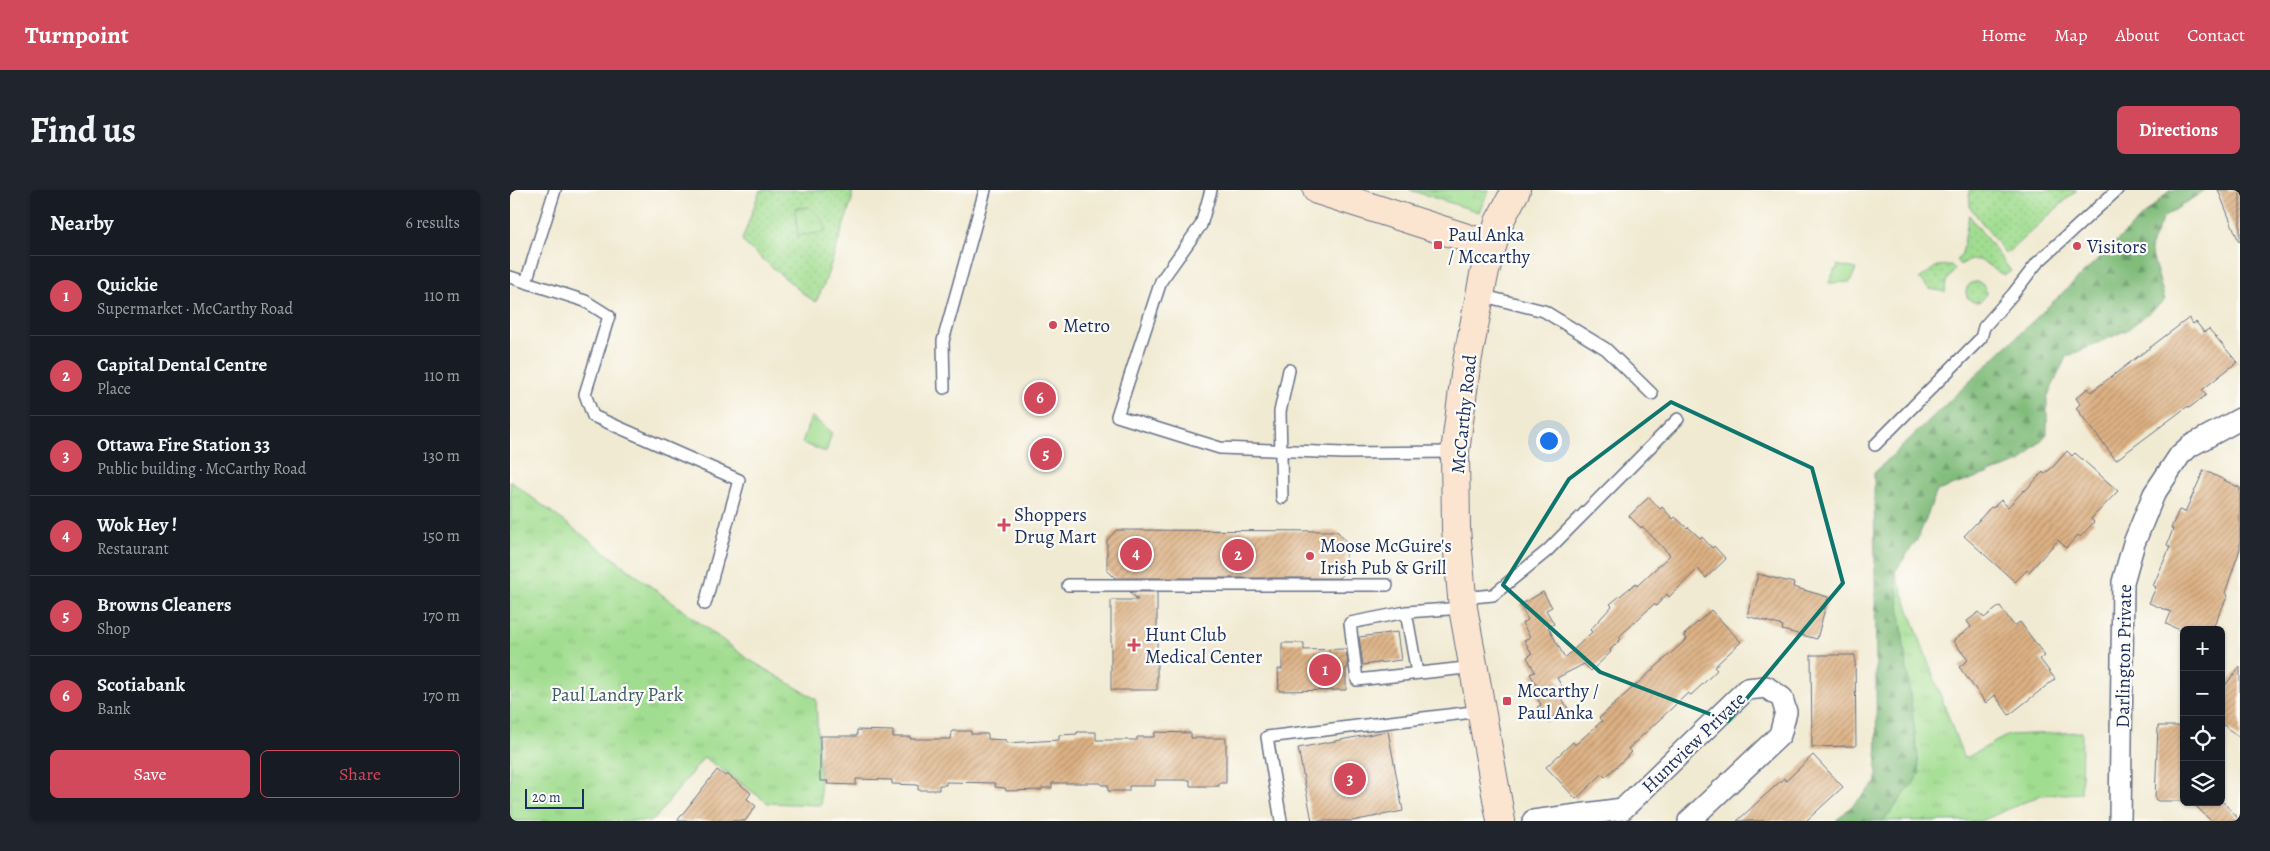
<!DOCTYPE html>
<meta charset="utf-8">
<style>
:root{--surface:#171b24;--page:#20242c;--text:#f1f3f6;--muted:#9ea1a6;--line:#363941;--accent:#d1495b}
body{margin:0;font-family:Alegreya,serif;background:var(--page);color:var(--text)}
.controls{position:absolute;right:15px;bottom:15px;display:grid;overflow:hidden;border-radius:8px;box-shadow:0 1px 4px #0004}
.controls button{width:45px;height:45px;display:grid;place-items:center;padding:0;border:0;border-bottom:1px solid var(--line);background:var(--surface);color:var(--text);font:25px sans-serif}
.scale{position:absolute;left:15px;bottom:12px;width:59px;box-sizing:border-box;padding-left:5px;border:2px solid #1b2f5e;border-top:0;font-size:14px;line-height:18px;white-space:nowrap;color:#1b2f5e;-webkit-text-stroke:4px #fdfcf7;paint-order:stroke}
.you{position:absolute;left:1038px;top:250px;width:18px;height:18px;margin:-12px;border:4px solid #fff;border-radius:50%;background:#1a73e8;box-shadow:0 0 0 8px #1a73e833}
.badge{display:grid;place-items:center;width:32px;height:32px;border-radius:50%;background:var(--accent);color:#fff;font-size:16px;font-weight:700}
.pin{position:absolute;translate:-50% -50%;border:2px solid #fff;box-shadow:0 1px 5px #0006}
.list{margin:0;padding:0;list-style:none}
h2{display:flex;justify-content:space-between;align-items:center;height:65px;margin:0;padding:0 20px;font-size:21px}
h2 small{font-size:16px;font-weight:400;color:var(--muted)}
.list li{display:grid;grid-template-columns:32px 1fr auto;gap:15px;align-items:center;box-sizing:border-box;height:80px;padding:0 20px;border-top:1px solid var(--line)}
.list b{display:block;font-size:19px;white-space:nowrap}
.list p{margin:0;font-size:16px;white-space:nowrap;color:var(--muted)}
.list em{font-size:16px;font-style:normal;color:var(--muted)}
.actions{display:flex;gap:10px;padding:15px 20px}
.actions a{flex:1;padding:11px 0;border:1px solid var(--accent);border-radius:8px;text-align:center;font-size:18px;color:var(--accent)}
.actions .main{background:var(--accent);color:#fff}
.icon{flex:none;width:28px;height:28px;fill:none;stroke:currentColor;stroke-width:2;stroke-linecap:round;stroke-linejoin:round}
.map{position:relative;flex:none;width:1730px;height:631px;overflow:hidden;border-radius:8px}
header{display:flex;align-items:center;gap:30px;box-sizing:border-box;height:70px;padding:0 25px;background:var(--accent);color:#fff}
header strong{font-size:24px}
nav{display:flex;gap:28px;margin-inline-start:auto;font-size:18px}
.intro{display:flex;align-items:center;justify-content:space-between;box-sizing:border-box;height:120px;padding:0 30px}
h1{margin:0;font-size:35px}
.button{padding:12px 22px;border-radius:8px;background:var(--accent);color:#fff;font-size:18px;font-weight:700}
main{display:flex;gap:30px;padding:0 30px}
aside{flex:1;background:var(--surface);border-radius:8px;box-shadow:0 1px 4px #0004}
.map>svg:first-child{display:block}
.grass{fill:url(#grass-dots);stroke:#5e8677}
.forest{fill:url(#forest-firs);stroke:#4e766c}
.park{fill:url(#park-tufts);stroke:#5e8677}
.garden{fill:#a1dd90;stroke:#5e8677}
.building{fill:url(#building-hatch)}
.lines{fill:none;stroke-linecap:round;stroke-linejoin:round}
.lane-casing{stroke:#667087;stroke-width:14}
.street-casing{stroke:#667087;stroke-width:24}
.secondary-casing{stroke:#667087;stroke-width:30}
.lane{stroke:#fff;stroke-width:11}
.street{stroke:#fff;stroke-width:21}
.secondary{stroke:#fce5d0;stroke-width:28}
.marked{fill:none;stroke:#0f766e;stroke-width:4;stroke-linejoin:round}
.poi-dot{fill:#d1495b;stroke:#fdfcf7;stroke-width:2}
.labels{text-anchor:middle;stroke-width:4.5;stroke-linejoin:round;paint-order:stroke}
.poi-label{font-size:19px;fill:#1b2f5e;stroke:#fdfcf7;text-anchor:start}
.street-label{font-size:19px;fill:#1b2f5e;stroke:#fdfcf7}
.park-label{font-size:19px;fill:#3c5a6a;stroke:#fdfcf7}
</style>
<header>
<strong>Turnpoint</strong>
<nav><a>Home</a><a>Map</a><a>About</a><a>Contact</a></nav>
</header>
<div class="intro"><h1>Find us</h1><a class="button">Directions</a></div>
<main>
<aside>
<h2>Nearby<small>6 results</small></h2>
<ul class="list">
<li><span class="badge">1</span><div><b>Quickie</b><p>Supermarket · McCarthy Road</p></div><em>110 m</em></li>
<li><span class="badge">2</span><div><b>Capital Dental Centre</b><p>Place</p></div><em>110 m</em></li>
<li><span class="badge">3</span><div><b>Ottawa Fire Station 33</b><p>Public building · McCarthy Road</p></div><em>130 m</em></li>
<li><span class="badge">4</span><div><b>Wok Hey !</b><p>Restaurant</p></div><em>150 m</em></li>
<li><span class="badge">5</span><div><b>Browns Cleaners</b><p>Shop</p></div><em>170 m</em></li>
<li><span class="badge">6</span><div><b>Scotiabank</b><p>Bank</p></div><em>170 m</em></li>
</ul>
<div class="actions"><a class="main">Save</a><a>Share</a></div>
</aside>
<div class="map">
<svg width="1730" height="631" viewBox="0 0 1730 631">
<defs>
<pattern id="grass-dots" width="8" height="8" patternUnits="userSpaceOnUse" patternTransform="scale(1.25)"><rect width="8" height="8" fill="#a1dd90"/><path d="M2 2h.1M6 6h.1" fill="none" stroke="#8abe7f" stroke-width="1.8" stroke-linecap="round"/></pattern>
<pattern id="forest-firs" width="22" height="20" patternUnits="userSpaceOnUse" patternTransform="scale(1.25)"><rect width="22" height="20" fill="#80bc7a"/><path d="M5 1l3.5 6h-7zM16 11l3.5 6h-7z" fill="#689967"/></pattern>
<pattern id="park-tufts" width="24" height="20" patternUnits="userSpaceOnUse" patternTransform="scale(1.25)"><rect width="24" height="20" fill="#a1dd90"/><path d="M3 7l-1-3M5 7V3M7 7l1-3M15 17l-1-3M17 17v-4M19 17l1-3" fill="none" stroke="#8abe7f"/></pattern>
<pattern id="building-hatch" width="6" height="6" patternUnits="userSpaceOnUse" patternTransform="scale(1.25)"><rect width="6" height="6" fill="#ddb183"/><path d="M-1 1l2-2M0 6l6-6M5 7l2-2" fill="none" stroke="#b2906e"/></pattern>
</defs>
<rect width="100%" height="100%" fill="#fdfcf7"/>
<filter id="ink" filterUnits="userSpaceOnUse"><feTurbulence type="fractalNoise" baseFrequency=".02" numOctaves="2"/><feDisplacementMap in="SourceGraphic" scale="10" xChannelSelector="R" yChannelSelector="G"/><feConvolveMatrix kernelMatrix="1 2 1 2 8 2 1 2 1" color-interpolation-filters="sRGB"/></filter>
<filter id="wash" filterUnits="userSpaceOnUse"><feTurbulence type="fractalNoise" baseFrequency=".0096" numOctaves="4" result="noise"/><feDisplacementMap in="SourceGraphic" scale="20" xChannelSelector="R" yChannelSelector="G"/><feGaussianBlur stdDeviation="1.12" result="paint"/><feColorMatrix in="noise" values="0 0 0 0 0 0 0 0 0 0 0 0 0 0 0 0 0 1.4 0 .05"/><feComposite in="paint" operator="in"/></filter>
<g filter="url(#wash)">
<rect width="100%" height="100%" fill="#f1ead2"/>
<!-- grass -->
<path class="grass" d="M250 0H342V10L315 92 306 112 295 105 237 56 232 50Z
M1459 0H1567L1496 64 1460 17Z
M1459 25 1501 81 1495 85C1479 81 1474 60 1450 75L1447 71 1452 63Z
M1441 75 1445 79 1436 92 1435 102 1420 99 1409 89 1427 76Z
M1456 102a10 10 0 1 1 20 0a10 10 0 1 1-20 0Z"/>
<!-- forest -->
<path class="forest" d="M1660 0H1695L1653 28 1640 58 1655 110 1617 140 1556 167 1537 208V244L1511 272 1427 301 1408 348 1385 382 1410 584 1374 631H1326L1367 592 1364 283Z"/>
<!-- park -->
<path class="park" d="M900 0H979L969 22Z
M300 17 313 30 316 42 288 46 285 18Z
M301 226 322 243 316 262 292 253Z
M0 291 238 469 306 509 311 615 258 613 194 567 143 631H0Z
M1385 382 1454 569 1498 545 1572 542 1571 603 1531 605 1471 631H1374L1410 584Z"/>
<!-- garden -->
<path class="garden" d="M1327 75 1346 79 1340 92 1319 93 1325 79H1328Z"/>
<g id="blocks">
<!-- building -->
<path class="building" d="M1708 0H1730V51L1729 52Z
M1679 128 1683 134 1686 132 1694 142 1699 139 1727 172 1692 200 1696 205 1679 218 1678 216 1606 270 1566 218 1570 214 1566 208 1578 198 1581 202Z
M1557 261 1562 266 1565 263 1608 301 1581 329 1584 332 1570 347 1568 345 1556 358 1548 350 1519 382 1517 380 1505 392 1454 346 1481 317 1483 318 1491 310 1498 317 1514 300 1515 301 1533 282 1534 284 1543 277Z
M1694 280 1730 298V359L1715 403 1718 405 1702 440H1670L1656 434 1661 422 1639 413 1646 397 1643 396 1660 357 1657 355 1663 339 1661 338 1669 320 1675 322Z
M1139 307 1150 319 1152 317 1163 329 1165 327 1177 338 1178 337 1190 348 1192 347 1202 358 1204 356 1216 369 1196 388 1188 379 1159 407 1157 404 1146 416 1144 414 1109 447 1111 449 1100 460 1101 462 1081 481 1074 474 1047 488 1055 502 1050 505 1058 519 1035 532 1027 517 1031 515 1023 500 1028 498 1020 484 1025 482 1017 467 1022 464 1014 450 1020 447 1012 433 1018 430 1010 415 1033 402 1042 417 1036 420 1044 434 1038 437 1055 468 1082 442 1080 440 1102 416 1100 414 1126 393 1127 396 1160 365 1132 336 1131 338 1119 326Z
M606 340 827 341 836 351V380L829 388H605L597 380V350Z
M1248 384 1284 393 1283 397 1318 407 1307 449 1272 440 1273 436 1237 426Z
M620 402H647V500H601V410H628Z
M1490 416 1504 436 1510 432 1535 466 1530 469 1545 489 1499 525 1485 505 1476 513 1449 477 1458 470 1443 451 1461 437 1457 431 1469 422 1474 428Z
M1201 420 1231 452 1204 477 1207 480 1195 492 1181 505 1178 503 1118 559 1122 562 1095 587 1092 584 1066 609 1036 577 1063 552 1065 555 1092 531 1089 528 1177 449 1174 445Z
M887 442 891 470 853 475 849 447Z
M772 453H794V460L836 459 838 477 836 478V500L769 501 768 479H772Z
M1301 465H1345L1346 556 1302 557Z
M1730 476V548L1711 533V501Z
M1648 536H1674V611H1648L1645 609Z
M347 540 383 541V547H401L400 549H441L442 541H461V544H478V549L496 550V553L549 550V545L567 544V542H586V550H627V547H644L645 542 681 543V548H716V593H709V596H680V590H645V596H619V601H598V595H591V593H542V598H532V600L496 601 495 598 485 597V593L436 592V595H429V600H408V595L382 594V590L346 589V595L317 594 318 591H310V546H347Z
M878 541 893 621 842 631H802L788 558Z
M1303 565 1333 597 1296 631H1227L1274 588 1276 591Z
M207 580 215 586 217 584 241 603 237 609 246 616 235 631H167Z
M1682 612H1713L1730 631H1701Z"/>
</g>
</g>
<g filter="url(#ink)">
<use href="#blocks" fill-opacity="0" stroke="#667087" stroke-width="1"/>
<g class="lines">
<!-- lane casing -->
<g class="lane-casing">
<path id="lane" d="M701 0 691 35 651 91 607 226 710 258 833 263 945 262
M0 87 75 111 99 126 75 204 83 226 229 290 195 414
M16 92 45 0
M970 105 1034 121 1096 159 1142 204
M434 198 433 151 475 0
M1365 255 1471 148 1474 137 1503 104 1527 73 1607 0
M772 308 770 222 779 180
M558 395H877
M952 408 983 405 1037 361 1168 229
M953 418 896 422 840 433 847 490 964 477
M896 422 907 483
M771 631 757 547 971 521"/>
</g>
<!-- street casing -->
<g class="street-casing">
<path id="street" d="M1023 631 1113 619 1237 499 1256 497 1272 508 1276 522 1270 545 1179 631
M1610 631 1613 392 1624 353 1644 304 1670 265 1680 256 1730 229"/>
</g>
<!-- secondary casing -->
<g class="secondary-casing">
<path id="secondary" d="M807 0 982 56
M991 631 953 418 946 339 945 262 956 177 974 85 989 32 1006 0"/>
</g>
<!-- lane -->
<use href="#lane" class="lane"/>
<!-- street -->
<use href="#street" class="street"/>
<!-- secondary -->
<use href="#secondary" class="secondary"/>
</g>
</g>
<!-- marked area -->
<path class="marked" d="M1161 212 1302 278 1333 393 1218 531 1090 482 993 395 1059 289Z"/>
<!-- markers -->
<g class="poi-dot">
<rect x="923" y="50" width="10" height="10" rx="2.5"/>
<circle cx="1567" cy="56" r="5"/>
<circle cx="543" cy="135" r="5"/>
<path d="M491.5 327.5h5v5h5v5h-5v5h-5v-5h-5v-5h5z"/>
<circle cx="800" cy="366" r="5"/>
<path d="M621.5 447.5h5v5h5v5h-5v5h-5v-5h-5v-5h5z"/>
<rect x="992" y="506" width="10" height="10" rx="2.5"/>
</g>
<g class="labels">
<!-- poi labels -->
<g class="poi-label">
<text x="938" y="51">Paul Anka<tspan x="938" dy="22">/ Mccarthy</tspan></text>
<text x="1577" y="63">Visitors</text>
<text x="553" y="142">Metro</text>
<text x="504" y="331">Shoppers<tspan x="504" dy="22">Drug Mart</tspan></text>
<text x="810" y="362">Moose McGuire's<tspan x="810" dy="22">Irish Pub &amp; Grill</tspan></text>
<text x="635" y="451">Hunt Club<tspan x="635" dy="22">Medical Center</tspan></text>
<text x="1007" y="507">Mccarthy /<tspan x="1007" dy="22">Paul Anka</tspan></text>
</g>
<!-- street labels -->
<g class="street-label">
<text transform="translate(953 224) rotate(-84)" y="7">McCarthy Road</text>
<text transform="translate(1613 466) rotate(-89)" y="7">Darlington Private</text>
<text transform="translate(1183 552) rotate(-44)" y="7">Huntview Private</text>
</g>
<!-- park labels -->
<g class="park-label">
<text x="107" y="511">Paul Landry Park</text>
</g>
</g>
</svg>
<div class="controls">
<button>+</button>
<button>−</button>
<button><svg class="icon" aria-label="locate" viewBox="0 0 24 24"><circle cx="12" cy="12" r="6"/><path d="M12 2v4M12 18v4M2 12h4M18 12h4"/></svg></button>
<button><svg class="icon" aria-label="layers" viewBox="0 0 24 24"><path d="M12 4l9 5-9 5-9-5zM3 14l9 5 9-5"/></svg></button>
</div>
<div class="scale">20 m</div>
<div class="you"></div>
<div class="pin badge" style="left:815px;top:480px">1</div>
<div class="pin badge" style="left:728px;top:365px">2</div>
<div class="pin badge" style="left:840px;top:589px">3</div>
<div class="pin badge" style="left:626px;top:364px">4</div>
<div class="pin badge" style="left:536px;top:264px">5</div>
<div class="pin badge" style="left:530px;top:208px">6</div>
</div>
</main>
